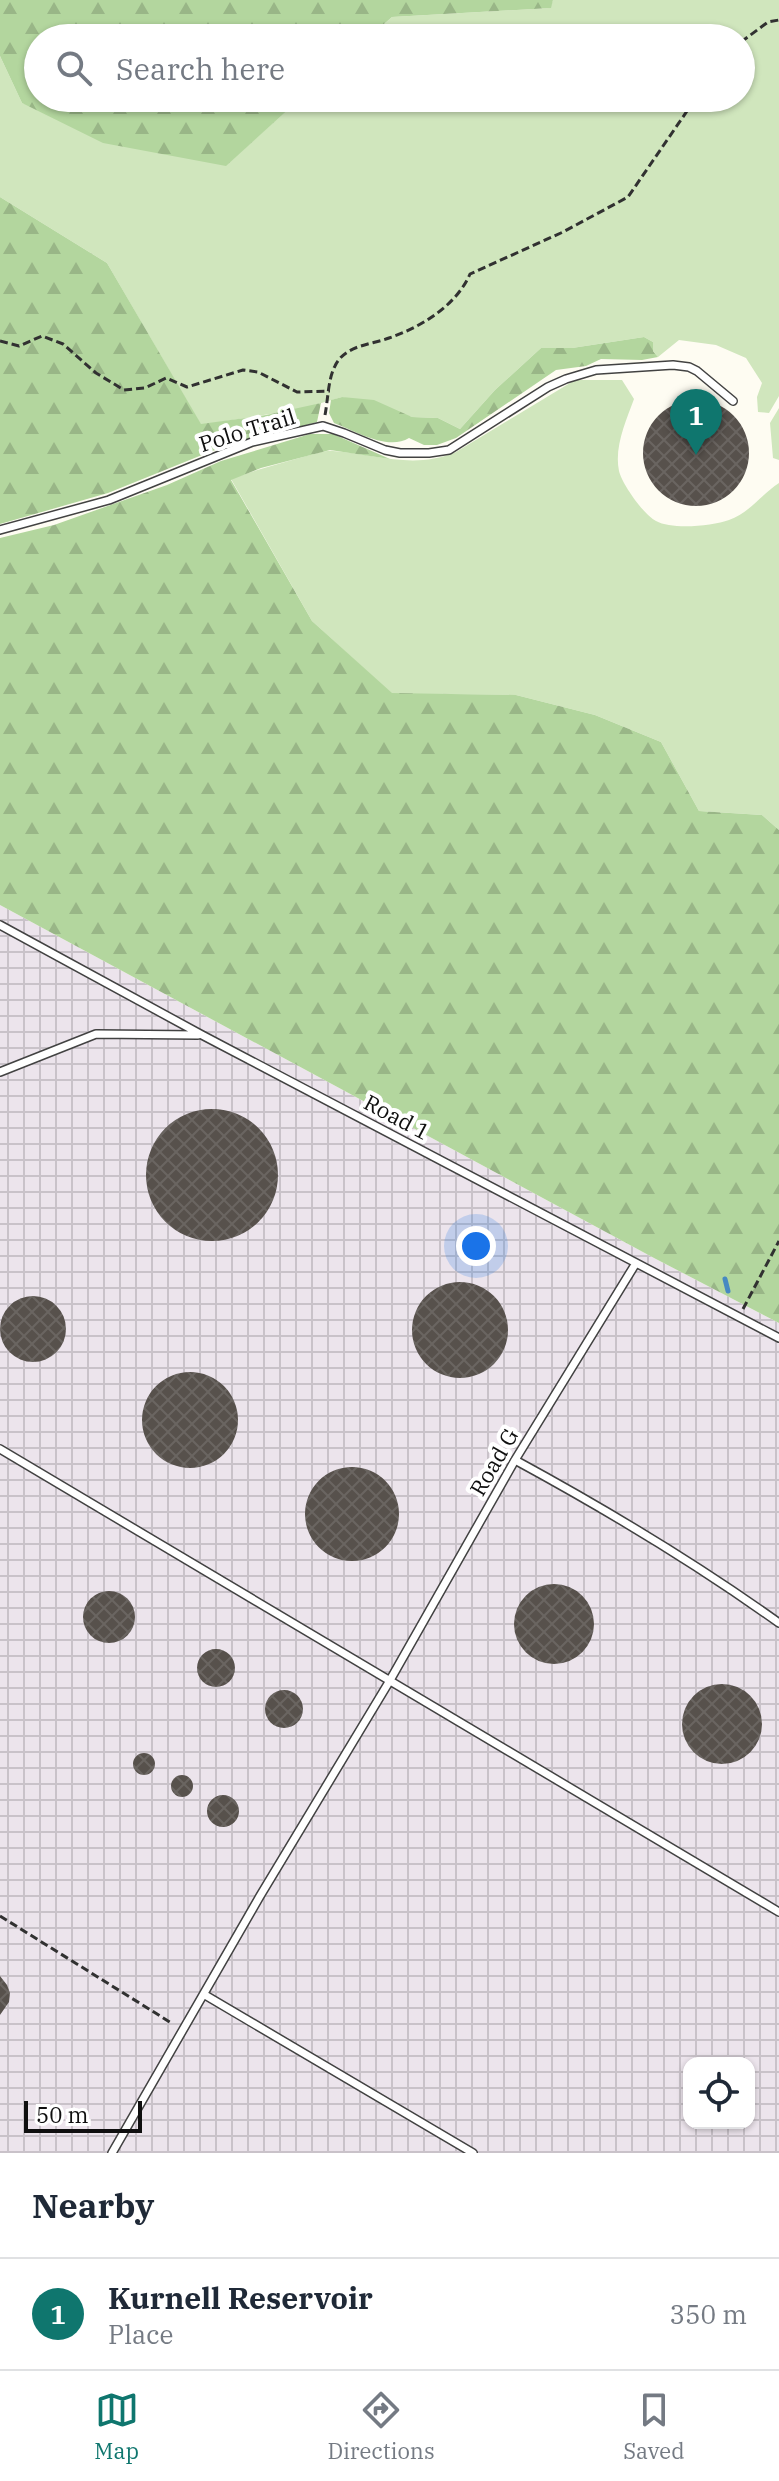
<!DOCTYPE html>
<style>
:root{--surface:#fff;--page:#f2f2f3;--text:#1f2937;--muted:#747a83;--line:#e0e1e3;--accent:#0f766e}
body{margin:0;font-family:"IBM Plex Serif",serif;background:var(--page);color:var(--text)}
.controls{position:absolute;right:24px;bottom:24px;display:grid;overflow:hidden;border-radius:16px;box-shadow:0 2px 6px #0004}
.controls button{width:72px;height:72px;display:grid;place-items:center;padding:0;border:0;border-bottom:2px solid var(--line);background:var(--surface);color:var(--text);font:40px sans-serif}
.scale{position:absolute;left:24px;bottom:20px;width:118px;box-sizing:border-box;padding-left:8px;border:4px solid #0f0f0f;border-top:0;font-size:22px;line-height:28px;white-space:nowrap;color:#0f0f0f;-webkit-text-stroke:6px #fff;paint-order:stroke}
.you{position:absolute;left:476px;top:1246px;width:28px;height:28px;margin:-20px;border:6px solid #fff;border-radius:50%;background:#1a73e8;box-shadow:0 0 0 12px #1a73e833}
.badge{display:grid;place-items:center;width:52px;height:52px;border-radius:50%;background:var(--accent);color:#fff;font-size:26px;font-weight:700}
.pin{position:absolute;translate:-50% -66px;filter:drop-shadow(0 2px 4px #0008)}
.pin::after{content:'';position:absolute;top:42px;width:28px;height:24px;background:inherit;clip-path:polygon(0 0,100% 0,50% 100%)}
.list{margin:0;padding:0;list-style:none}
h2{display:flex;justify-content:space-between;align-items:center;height:104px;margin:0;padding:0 32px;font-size:34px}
h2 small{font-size:26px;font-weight:400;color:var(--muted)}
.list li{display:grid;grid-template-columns:52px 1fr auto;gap:24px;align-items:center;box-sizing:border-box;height:112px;padding:0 32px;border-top:2px solid var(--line)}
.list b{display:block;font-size:30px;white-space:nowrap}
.list p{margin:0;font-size:26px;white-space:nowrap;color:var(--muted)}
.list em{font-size:26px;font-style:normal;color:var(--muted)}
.icon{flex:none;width:44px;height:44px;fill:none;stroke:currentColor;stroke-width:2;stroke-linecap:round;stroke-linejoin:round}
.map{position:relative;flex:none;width:779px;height:2153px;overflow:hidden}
.search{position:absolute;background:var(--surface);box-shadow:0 2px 6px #0004;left:24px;right:24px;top:24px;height:88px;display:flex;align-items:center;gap:20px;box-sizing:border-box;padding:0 28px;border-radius:44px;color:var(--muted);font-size:30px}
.sheet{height:216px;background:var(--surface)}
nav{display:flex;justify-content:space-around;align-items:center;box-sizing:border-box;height:112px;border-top:2px solid var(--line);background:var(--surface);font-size:22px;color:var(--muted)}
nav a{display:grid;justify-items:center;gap:4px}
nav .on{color:var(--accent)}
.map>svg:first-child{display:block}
.industrial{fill:url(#industrial-grid);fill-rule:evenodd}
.grass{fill:#d0e6bd}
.forest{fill:url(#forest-firs)}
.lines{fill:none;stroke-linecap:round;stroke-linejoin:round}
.stream{stroke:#4789c2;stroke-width:5}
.building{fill:url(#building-cross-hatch)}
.service-casing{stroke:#424242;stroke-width:10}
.path{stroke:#313131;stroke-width:3;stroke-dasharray:8 4;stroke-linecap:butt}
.service{stroke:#fff;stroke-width:7}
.labels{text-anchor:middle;stroke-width:8;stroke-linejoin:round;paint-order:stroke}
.street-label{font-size:22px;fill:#0f0f0f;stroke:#fff}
</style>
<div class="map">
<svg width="779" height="2153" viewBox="0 0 779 2153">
<defs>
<pattern id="industrial-grid" width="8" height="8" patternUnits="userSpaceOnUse" patternTransform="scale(2)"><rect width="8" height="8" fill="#ece4ec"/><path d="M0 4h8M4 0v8" fill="none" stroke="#c9c2c9"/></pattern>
<pattern id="forest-firs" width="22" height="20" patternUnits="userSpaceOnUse" patternTransform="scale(2)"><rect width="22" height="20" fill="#b3d69e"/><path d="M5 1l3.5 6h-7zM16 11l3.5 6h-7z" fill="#99b687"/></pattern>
<pattern id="building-cross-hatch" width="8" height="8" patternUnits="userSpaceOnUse" patternTransform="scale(2)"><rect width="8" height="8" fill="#57514c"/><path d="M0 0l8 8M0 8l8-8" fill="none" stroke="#6a6561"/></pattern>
</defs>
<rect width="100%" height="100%" fill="#fefcf2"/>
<!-- industrial -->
<path class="industrial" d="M0 905 654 1258 779 1323V2153H0ZM689 2063H749V2123H689Z"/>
<!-- grass -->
<path class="grass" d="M553 0H779V396L769 413 758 412 757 397 762 383 746 358 716 345 679 340 658 357 653 351V342L644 337 572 348H541L495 390 460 429 438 418 412 417 342 397 301 409 201 425 107 263 0 197V56L22 103 226 165 301 98H741V38H368L392 17 550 8Z
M575 380H622L634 399C626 421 614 447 619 471 622 484 644 515 656 521 672 530 712 526 729 520 748 514 762 494 779 483V830L762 815 699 811 661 742 595 715 516 695 392 694 312 621 231 479C255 470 278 464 303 457 312 455 324 450 333 451 377 454 413 470 456 452Z
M779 408V460L773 458 770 423Z"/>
<!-- forest -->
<path class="forest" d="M0 0H553L551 8 392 17 368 38H38V98H301L226 166 103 143 22 103 0 56Z
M0 197 107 263 201 424 266 415 321 403 317 422 212 451 108 493 0 524Z
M644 337 653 342V351L658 357 642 360 601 359 586 366 556 370 456 438 437 445H424L409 438C388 451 355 431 334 423L329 413 331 400 342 397 374 400 412 417 438 418 460 429 495 390 541 348H572Z
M310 434H333L390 459 330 450 261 468 231 480 312 621 392 693 516 695 595 715 661 742 699 811 762 815 779 830V1323L654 1258 0 905V538L54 525 167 485 221 461Z"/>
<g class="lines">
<!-- stream -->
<path class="stream" d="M725 1279 728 1291"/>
</g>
<!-- building -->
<path class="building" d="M643 453a53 53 0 1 1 106 0a53 53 0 1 1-106 0Z
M146 1175a66 66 0 1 1 132 0a66 66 0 1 1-132 0Z
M412 1330a48 48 0 1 1 96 0a48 48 0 1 1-96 0Z
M0 1329a33 33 0 1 1 66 0a33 33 0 1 1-66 0Z
M142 1420a48 48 0 1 1 96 0a48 48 0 1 1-96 0Z
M305 1514a47 47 0 1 1 94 0a47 47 0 1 1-94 0Z
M514 1624a40 40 0 1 1 80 0a40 40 0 1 1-80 0Z
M83 1617a26 26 0 1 1 52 0a26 26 0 1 1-52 0Z
M197 1668a19 19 0 1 1 38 0a19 19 0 1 1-38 0Z
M682 1724a40 40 0 1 1 80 0a40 40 0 1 1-80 0Z
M265 1709a19 19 0 1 1 38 0a19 19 0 1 1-38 0Z
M133 1764a11 11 0 1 1 22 0a11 11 0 1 1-22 0Z
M171 1786a11 11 0 1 1 22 0a11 11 0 1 1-22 0Z
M207 1811a16 16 0 1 1 32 0a16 16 0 1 1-32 0Z
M0 1976 7 1985 10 1993 9 2002 0 2015Z"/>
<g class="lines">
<!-- service casing -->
<g class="service-casing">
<path id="service" d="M0 530 109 500 252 442 323 426 344 433 385 450 400 453H429L449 450 548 387 566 379 596 370 673 365 689 367 697 371 733 401
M0 925 202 1035 779 1338
M0 1072 96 1034 198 1035
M0 1449 779 1912
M515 1460C607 1510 694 1562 779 1623
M205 1995 473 2153
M112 2153 260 1896 389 1682 515 1460 636 1263"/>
</g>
<!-- path -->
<path class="path" d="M741 42 768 22 779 20
M0 341 19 346 42 336 63 344 96 373 124 390 145 388 166 378 187 387 243 370 258 372 297 392 330 391
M325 415C328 400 328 379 335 366 345 345 370 345 389 338 421 327 456 306 470 274L563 232 628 197 696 98
M743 1309 779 1241
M0 1916 173 2024"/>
<!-- service -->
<use href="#service" class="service"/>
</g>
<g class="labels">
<!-- street labels -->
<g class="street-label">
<text transform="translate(247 430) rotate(-17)" y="8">Polo Trail</text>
<text transform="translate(397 1117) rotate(28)" y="8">Road 1</text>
<text transform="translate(494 1462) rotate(-60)" y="8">Road G</text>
</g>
</g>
</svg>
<div class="controls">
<button><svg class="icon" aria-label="locate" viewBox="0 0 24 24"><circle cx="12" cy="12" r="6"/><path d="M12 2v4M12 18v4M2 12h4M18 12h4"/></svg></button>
</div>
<div class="scale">50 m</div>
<div class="you"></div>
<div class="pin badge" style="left:696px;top:455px">1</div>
<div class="search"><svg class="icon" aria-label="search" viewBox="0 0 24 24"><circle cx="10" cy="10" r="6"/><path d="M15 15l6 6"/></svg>Search here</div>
</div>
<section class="sheet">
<h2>Nearby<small></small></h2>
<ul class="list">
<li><span class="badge">1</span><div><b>Kurnell Reservoir</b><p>Place</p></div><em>350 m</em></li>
</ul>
</section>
<nav>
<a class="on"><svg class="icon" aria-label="map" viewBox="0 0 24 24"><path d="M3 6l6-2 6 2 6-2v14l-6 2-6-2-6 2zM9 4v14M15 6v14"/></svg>Map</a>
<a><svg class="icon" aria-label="directions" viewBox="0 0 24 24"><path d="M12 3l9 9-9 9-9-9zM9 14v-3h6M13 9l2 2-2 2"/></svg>Directions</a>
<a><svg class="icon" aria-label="saved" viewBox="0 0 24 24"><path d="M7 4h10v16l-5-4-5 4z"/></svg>Saved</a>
</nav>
